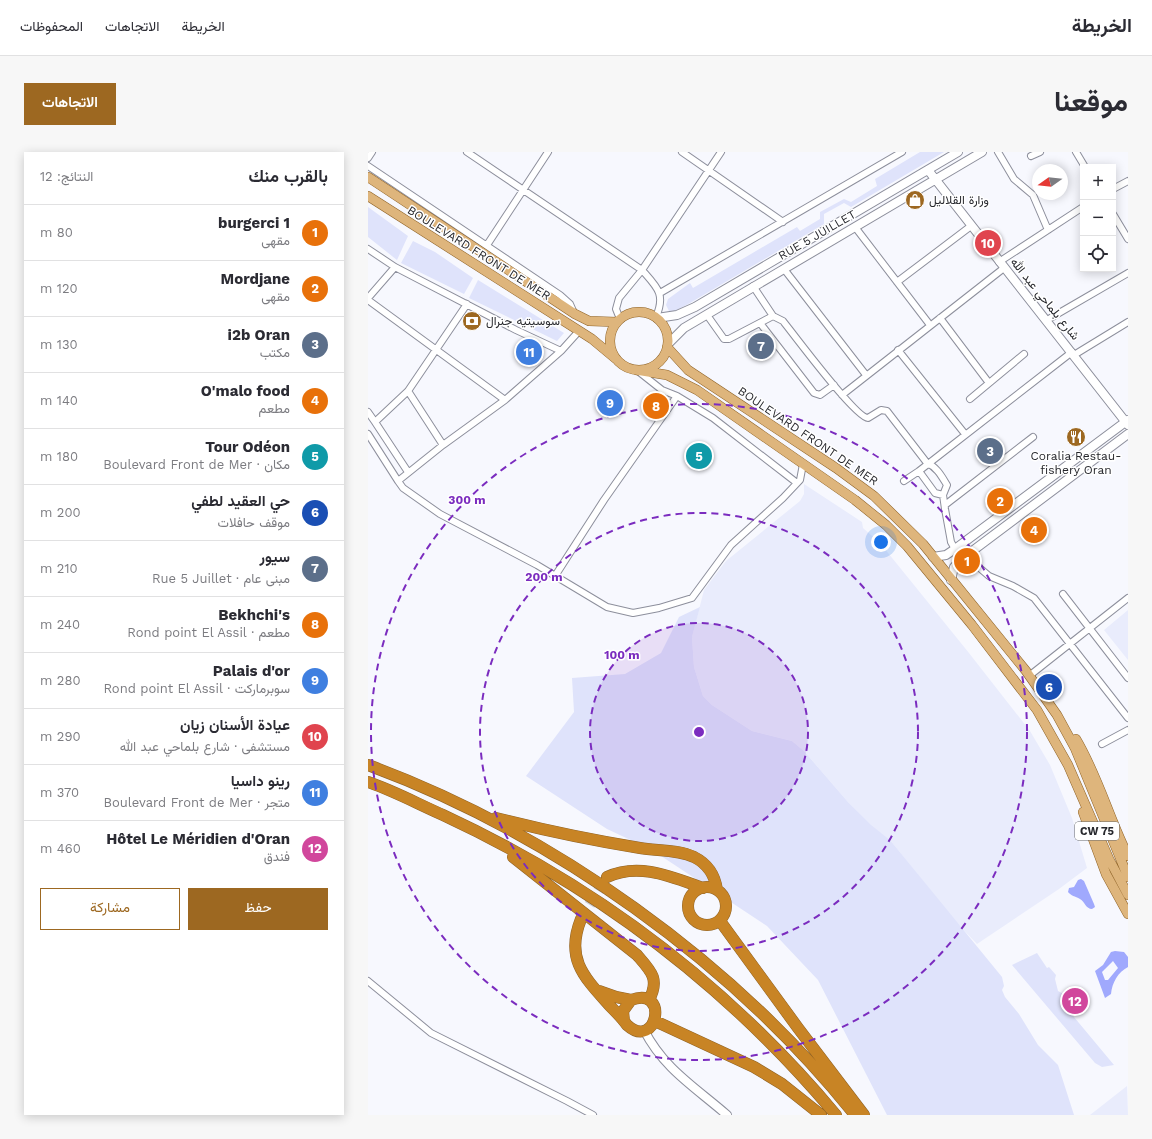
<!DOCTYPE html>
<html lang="ar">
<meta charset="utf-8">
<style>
:root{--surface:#fff;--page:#f7f7f7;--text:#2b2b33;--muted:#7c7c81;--line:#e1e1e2;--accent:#9d6821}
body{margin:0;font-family:"Work Sans",Vazirmatn,sans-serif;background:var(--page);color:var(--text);direction:rtl}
.controls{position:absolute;right:12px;top:12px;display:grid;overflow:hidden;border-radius:0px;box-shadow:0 2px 10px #0003}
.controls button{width:36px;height:36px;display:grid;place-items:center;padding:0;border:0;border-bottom:1px solid var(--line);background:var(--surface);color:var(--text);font:20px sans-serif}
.compass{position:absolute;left:664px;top:12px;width:36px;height:36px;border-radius:50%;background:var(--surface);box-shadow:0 2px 10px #0003;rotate:255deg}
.you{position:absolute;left:513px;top:390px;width:14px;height:14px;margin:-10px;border:3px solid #fff;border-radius:50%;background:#1a73e8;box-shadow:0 0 0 6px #1a73e833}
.badge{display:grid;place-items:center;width:26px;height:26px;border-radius:50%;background:var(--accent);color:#fff;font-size:13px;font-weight:700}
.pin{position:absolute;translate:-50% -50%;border:2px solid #fff;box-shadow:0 1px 4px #0006}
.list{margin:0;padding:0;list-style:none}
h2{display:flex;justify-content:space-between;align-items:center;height:52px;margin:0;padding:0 16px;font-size:17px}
h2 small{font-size:13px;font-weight:400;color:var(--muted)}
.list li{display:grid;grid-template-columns:26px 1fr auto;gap:12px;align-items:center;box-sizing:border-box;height:56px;padding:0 16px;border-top:1px solid var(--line)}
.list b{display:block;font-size:15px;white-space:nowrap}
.list p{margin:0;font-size:13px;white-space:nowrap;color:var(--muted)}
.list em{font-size:13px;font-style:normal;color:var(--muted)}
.actions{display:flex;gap:8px;padding:12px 16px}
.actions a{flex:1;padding:9px 0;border:1px solid var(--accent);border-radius:0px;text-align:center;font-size:14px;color:var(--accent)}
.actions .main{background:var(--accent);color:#fff}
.icon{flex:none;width:22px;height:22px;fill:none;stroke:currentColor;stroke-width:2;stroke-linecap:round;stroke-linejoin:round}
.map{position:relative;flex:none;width:760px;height:963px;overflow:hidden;direction:ltr;border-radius:0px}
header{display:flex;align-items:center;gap:24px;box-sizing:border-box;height:56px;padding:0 20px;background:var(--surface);border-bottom:1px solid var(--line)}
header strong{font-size:19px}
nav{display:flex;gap:22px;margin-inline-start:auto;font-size:14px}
.intro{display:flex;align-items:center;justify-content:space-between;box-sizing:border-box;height:96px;padding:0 24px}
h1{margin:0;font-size:28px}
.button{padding:10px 18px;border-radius:0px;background:var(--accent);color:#fff;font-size:14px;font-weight:700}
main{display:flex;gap:24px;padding:0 24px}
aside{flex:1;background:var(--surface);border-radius:0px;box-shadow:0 2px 10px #0003}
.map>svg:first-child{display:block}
.built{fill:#e9ecfc}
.green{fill:#dfe3fb}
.water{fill:#a0a9fd;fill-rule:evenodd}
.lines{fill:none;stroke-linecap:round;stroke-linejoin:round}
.highway-tunnel{stroke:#cdced4;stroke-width:11;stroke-dasharray:11 5.5;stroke-linecap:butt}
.street-casing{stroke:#8d8f9c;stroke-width:8}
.secondary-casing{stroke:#8d8f9c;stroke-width:10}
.primary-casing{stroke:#8f6327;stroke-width:10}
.highway-casing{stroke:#8f6327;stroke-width:12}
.street{stroke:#fff;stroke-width:6}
.secondary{stroke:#fff;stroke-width:8}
.primary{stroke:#deb57c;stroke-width:9}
.highway{stroke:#c88425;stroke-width:11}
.ring{fill:none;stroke:#7b2cbf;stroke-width:2;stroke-dasharray:7 5}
.labels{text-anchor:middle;stroke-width:3;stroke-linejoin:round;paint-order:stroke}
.shield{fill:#fff;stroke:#67686b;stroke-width:1}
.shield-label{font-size:11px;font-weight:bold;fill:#26272c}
.poi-label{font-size:12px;fill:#26272c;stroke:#fff;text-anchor:start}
.street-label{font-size:12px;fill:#26272c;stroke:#fff}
.centre{fill:#7b2cbf;stroke:#fff;stroke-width:2}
.ring-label{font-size:12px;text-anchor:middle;font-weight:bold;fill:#7b2cbf;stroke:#fff;stroke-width:3;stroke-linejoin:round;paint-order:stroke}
</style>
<header>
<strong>الخريطة</strong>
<nav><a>الخريطة</a><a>الاتجاهات</a><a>المحفوظات</a></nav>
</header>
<div class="intro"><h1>موقعنا</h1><a class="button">الاتجاهات</a></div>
<main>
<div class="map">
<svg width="760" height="963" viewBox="0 0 760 963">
<rect width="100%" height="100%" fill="#f7f8fe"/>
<!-- built -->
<path class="built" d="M436 332 494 370 495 376 512 391 601 501 662 579 682 613 704 666 719 716 691 737 609 792 588 770 522 688 503 674 480 650 436 599 424 589 384 579 344 553 335 544 326 515 324 485 336 438 358 409 432 349 436 342Z
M760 458V508L736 478Z
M759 934 760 963H722Z"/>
<!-- green -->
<path class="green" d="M552 0H576L483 55 476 51 456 62V72L322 151 307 159H301L298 153 300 147 322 131 325 136 429 75 432 79 452 67V60L476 47 483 50 509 34 507 27Z
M0 55 40 84 29 108 0 85Z
M45 89 67 100 105 126 96 142 33 111Z
M110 128 196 181 189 189 101 146Z
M332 455 324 485 326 515 335 544 344 553 384 579 424 589 436 599 480 650 503 673 522 688 634 825 636 834 634 838 637 845 651 862 670 893 690 913 706 963H519L450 828 399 774 284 698 239 677 158 624 206 560 204 526 257 522 293 501 311 465Z
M669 801 679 816 681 815 688 823 687 827 690 839 701 845H707L712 852 701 859 746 913 734 915 727 911 644 813Z"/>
<!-- water -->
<path class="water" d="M713 727 716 729 726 752 727 755 724 757C718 757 717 750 712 747 707 744 703 744 700 740L701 736 706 735 710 728Z
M747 799 756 800 760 805V815C750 820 744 831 743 842L737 846 727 819 735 813 743 800ZM745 809 750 816 740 828H737L734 820Z"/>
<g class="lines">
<!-- highway-tunnel -->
<path class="highway-tunnel" d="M213 767 238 726"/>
<!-- street casing -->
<g class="street-casing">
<path id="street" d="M99 0 274 118C289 135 298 142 288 165
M314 0 415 70
M630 0 646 27 665 43 680 78
M708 0 717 15
M663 4 672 0
M0 6 4 0
M0 14 192 143 202 152 206 161
M745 37 760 29
M745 62 760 87
M487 75 562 173
M119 93 180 0
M0 97 27 115 148 178 193 199 211 179
M631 110 715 55
M416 117 498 223
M529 130 603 74
M385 134 405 164 415 169C426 183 488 266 500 266L513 258 519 259 559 311C569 315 574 325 579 333L575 343 577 357 583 390 587 397 595 406 601 411 607 412 621 424 645 434 666 446 760 566
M292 141 534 0
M0 146 27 115
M0 148 137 248 193 199
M339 163 356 187H361L405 164
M572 166 621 231
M252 167 248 157 251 146 274 118 353 0
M679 168 760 121
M392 171 446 241 452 243 466 233
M530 198 597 282
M706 203 760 170
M40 239 99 152
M474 243 636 116
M309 244 345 266 429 331
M602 247 656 202
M137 248 75 293 30 329 35 336 72 362 169 413 239 455 265 461 291 456 324 446 363 393 415 346 432 328 435 312
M0 260 7 270
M0 282 30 329
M40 320 7 270 40 239 75 293
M536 329 551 319
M575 343 567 341 551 319 704 200
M577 353 665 285
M187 424 236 348 309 244 294 238 270 219
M695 442 760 526
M661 524 760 446
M734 592 760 578
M0 829 63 881 199 949 225 963"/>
</g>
<!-- secondary casing -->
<g class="secondary-casing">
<path id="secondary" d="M560 18 760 273
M289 166 309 163 327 155 590 0
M300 192 316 176 614 0
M565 405 578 403 587 397 760 268
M583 428 586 415 595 406 760 282
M276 878C296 917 327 935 359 963"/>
</g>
<!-- primary casing -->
<g class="primary-casing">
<path id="primary" d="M0 25 207 162 221 169 249 170
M0 44 224 187 248 207
M242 189a29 29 0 1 1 58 0a29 29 0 1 1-58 0Z
M299 195 320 218 468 316 506 344 555 392 658 519 689 563 707 596 760 725
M268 218 299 223 329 238 487 348 518 373 539 394 604 473 669 558 700 613 741 707 760 743
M708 587C730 624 741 666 760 704
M715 660 738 722 760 762"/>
</g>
<!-- highway casing -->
<g class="highway-casing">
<path id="highway" d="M0 613C184 681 365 810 487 963
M0 630C26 639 50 652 75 663 228 734 360 834 468 963
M128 666C175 678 223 688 272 696 289 699 309 697 326 705 340 712 347 723 349 738
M145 705 269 803C283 819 292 827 281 848
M239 725C271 710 304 725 335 736
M320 754a19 19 0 1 1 38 0a19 19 0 1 1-38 0Z
M213 767C197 807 216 825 242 854 248 860 254 866 259 873 289 900 302 833 263 848L255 859 256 869
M352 769 430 876 496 963
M231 839 248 845 263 848
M287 869 386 915 414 932 453 963"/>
</g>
<!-- street -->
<use href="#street" class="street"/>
<!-- secondary -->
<use href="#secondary" class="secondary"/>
<!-- primary -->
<use href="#primary" class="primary"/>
<!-- highway -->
<use href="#highway" class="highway"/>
</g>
<!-- distance rings -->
<circle cx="331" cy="580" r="109" fill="#7b2cbf" fill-opacity=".12"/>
<g class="ring">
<circle cx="331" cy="580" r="109"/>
<circle cx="331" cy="580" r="219"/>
<circle cx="331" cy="580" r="328"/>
</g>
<!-- icons -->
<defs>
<g id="shop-disc" transform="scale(1)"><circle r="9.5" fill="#9d6821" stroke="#fff"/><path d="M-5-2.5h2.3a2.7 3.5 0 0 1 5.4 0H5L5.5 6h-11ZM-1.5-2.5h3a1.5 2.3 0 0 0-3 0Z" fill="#fff"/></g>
<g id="bank-disc" transform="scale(1)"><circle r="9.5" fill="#9d6821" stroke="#fff"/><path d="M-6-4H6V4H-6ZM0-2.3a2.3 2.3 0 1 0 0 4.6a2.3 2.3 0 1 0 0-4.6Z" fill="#fff"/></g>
<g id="restaurant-disc" transform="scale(1)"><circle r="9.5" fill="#9d6821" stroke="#fff"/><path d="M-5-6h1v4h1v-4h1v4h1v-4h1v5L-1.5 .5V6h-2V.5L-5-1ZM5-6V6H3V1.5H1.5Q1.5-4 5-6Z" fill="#fff"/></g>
</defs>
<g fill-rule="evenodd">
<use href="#shop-disc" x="547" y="48"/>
<use href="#bank-disc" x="104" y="169"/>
<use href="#restaurant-disc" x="708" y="285"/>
</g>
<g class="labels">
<!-- shield labels -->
<rect class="shield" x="707" y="670" width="44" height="18" rx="3"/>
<g class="shield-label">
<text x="729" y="683">CW 75</text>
</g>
<!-- poi labels -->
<g class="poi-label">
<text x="561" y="52">وزارة القلاليل</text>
<text x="118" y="173">سوسيتيه جنرال</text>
<text x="708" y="308" text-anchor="middle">Coralia Restau-<tspan x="708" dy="14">fishery Oran</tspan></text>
</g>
<!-- street labels -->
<g class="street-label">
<text transform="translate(449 83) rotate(-30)" y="4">RUE 5 JUILLET</text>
<text transform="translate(111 101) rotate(32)" y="4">BOULEVARD FRONT DE MER</text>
<text transform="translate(677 147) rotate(51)" y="4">شارع بلماحي عبد الله</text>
<text transform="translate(440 284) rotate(34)" y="4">BOULEVARD FRONT DE MER</text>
</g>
</g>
<circle cx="331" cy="580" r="6" class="centre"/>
<g class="ring-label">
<text x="99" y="352">300 m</text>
<text x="176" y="429">200 m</text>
<text x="254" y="507">100 m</text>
</g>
</svg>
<div class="controls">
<button>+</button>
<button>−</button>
<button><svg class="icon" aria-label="locate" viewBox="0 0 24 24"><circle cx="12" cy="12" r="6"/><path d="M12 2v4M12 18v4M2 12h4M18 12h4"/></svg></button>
</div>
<svg class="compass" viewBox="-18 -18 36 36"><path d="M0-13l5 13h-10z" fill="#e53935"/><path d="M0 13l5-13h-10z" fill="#7c7c81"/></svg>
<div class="you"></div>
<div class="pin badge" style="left:599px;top:409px;background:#e8710a">1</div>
<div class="pin badge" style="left:632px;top:349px;background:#e8710a">2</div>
<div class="pin badge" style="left:622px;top:299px;background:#5c6f8a">3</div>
<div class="pin badge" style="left:666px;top:378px;background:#e8710a">4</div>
<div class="pin badge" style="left:331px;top:304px;background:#0f9aa8">5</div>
<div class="pin badge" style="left:681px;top:535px;background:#1a4fb4">6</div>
<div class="pin badge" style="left:393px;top:194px;background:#5c6f8a">7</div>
<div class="pin badge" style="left:288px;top:254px;background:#e8710a">8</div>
<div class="pin badge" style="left:242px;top:251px;background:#3f7fe0">9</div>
<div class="pin badge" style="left:620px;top:91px;background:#e0444e">10</div>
<div class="pin badge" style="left:161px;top:200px;background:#3f7fe0">11</div>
<div class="pin badge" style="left:707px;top:849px;background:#d1479c">12</div>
</div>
<aside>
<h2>بالقرب منك<small>النتائج: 12</small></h2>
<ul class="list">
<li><span class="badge" style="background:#e8710a">1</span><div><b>burgerci 1</b><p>مقهى</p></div><em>80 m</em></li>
<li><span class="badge" style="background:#e8710a">2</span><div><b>Mordjane</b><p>مقهى</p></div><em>120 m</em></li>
<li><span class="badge" style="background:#5c6f8a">3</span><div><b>i2b Oran</b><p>مكتب</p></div><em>130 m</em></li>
<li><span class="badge" style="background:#e8710a">4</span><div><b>O'malo food</b><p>مطعم</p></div><em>140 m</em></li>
<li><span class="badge" style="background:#0f9aa8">5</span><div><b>Tour Odéon</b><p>مكان · Boulevard Front de Mer</p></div><em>180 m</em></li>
<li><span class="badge" style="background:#1a4fb4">6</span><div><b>حي العقيد لطفي</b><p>موقف حافلات</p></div><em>200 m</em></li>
<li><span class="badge" style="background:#5c6f8a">7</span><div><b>سيور</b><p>مبنى عام · Rue 5 Juillet</p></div><em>210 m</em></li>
<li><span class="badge" style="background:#e8710a">8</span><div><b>Bekhchi's</b><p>مطعم · Rond point El Assil</p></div><em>240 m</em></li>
<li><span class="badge" style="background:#3f7fe0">9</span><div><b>Palais d'or</b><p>سوبرماركت · Rond point El Assil</p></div><em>280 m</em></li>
<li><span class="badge" style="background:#e0444e">10</span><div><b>عيادة الأسنان زيان</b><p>مستشفى · شارع بلماحي عبد الله</p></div><em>290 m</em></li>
<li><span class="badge" style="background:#3f7fe0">11</span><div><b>رينو داسيا</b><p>متجر · Boulevard Front de Mer</p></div><em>370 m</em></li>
<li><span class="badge" style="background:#d1479c">12</span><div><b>Hôtel Le Méridien d'Oran</b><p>فندق</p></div><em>460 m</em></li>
</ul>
<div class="actions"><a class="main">حفظ</a><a>مشاركة</a></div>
</aside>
</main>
